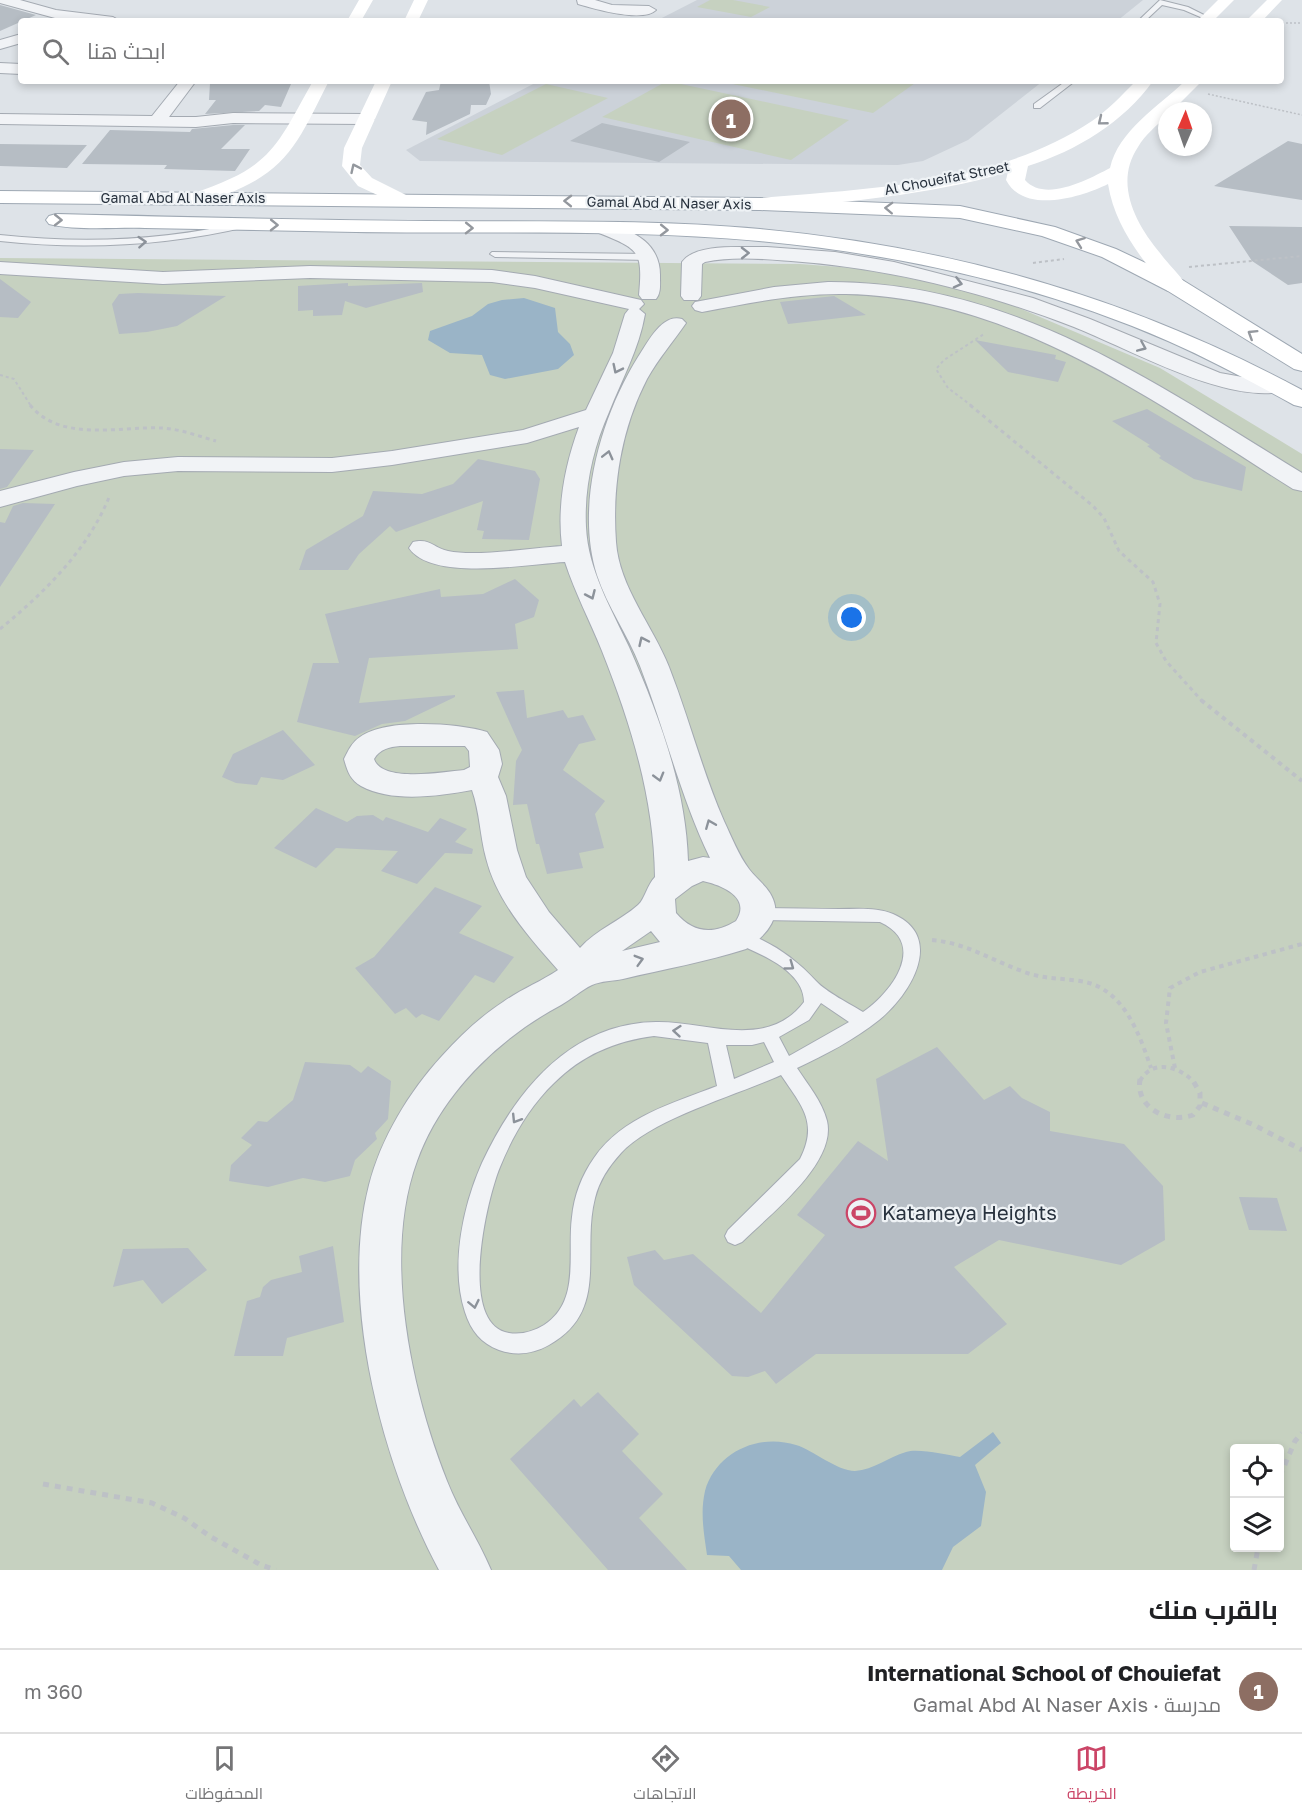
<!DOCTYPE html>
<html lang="ar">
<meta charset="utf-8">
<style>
:root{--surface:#fff;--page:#f6f6f6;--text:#202124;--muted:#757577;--line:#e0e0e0;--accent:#cb4567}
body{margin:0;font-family:"Golos Text",Cairo,sans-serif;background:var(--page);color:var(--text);direction:rtl}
.controls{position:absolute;right:18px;bottom:18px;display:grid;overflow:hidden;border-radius:6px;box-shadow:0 3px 9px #0003}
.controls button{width:54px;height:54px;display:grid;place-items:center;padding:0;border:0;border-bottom:2px solid var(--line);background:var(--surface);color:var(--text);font:30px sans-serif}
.compass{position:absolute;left:1158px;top:102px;width:54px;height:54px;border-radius:50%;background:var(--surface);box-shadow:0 3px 9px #0003;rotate:2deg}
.you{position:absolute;left:852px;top:618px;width:21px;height:21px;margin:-15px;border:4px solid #fff;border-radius:50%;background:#1a73e8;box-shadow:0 0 0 9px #1a73e833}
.badge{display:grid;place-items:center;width:39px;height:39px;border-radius:50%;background:var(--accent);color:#fff;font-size:20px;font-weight:700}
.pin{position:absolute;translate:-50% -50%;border:3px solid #fff;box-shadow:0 2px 6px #0006}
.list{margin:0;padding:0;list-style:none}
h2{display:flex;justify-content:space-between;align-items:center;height:78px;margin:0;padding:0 24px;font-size:26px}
h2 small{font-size:20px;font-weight:400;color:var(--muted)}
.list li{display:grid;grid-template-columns:39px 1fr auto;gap:18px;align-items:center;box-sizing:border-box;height:84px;padding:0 24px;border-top:2px solid var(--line)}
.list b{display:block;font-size:22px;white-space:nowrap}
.list p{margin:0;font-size:20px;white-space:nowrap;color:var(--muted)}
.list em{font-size:20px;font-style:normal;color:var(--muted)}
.icon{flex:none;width:33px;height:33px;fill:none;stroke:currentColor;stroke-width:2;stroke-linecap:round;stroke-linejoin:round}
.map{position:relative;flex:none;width:1302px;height:1570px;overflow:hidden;direction:ltr}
.search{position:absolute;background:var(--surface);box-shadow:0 3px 9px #0003;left:18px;right:18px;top:18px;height:66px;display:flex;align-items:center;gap:15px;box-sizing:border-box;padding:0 21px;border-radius:6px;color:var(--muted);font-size:22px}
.sheet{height:162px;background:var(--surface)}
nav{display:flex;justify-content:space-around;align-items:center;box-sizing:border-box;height:84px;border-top:2px solid var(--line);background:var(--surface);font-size:16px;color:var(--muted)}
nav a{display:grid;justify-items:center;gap:3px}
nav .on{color:var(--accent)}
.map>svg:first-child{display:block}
.built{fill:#ccd2d9}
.green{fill:#c6d1c0;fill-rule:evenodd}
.water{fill:#9ab4c7}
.building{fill:#b6bdc4}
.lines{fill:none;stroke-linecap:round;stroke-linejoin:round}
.lane-casing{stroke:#a4aab2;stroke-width:2}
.street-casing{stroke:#a4aab2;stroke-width:2}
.primary-casing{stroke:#9ea8b3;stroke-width:2}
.path-far4{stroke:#bdc1c6;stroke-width:1.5;stroke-dasharray:2 2;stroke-linecap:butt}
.path-far3{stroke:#bdc1c6;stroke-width:2;stroke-dasharray:3 3;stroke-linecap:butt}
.path-far2{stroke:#bdc1c6;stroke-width:3;stroke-dasharray:4 4;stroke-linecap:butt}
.path-far1{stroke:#bdc1c6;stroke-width:4;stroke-dasharray:4.5 4.5;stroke-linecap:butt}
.path{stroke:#bdc1c6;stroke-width:5;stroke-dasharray:6 6;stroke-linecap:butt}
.lane{fill:#f1f3f6;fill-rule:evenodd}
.street{fill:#f1f3f6;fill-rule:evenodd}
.secondary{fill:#fff;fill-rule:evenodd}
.primary{fill:#fff;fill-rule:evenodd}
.oneway{stroke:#94989e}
.oneway2{stroke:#8c929a}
.labels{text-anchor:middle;stroke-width:4.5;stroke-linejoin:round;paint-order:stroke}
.far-street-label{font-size:14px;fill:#28323e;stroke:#eef2f5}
.near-poi-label{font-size:20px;fill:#28323e;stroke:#eef2f5;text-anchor:start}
</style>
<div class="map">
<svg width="1302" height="1570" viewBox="0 0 1302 1570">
<rect width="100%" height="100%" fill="#dee3e8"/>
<!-- built -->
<path class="built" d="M697 0H1143L1117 21H656Z
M539 81H1043L968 140 923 161 898 165 420 161 406 150Z"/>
<!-- green -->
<path class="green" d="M710 0H733L770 7 751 17 697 7Z
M667 81 849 120 791 160 602 117Z
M718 81H918L873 113Z
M546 84 608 98 502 155 437 139Z
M0 258 800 264 853 268 893 275 976 292 1012 305 1160 368 1302 454V1570H0ZM1234 1448H1280V1548H1234Z"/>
<!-- water -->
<path class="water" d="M524 298 555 308 558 332 570 344 574 355 558 369 505 379 490 375 482 355 450 353 428 340 430 331 472 316 488 304 502 300Z
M993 1432 1001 1443 975 1465 986 1492 981 1526 953 1547 942 1570H741L729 1556 707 1555C704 1534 700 1513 705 1491 716 1452 759 1433 796 1445 813 1450 837 1471 855 1471 874 1470 888 1457 906 1452 918 1448 947 1455 960 1457Z"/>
<!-- building -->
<path class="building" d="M0 5 36 15 0 31Z
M441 81H489L491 94 486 105H471L470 114 426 135 427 122 412 120 426 92 439 90Z
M210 83H246L291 84 281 107 265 105 259 111 205 114 216 100H209Z
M602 123 690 142 659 162 570 141Z
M233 125H245L221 149H250L235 171 164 169 167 165 82 164 110 130 190 132 192 129Z
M1288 141 1302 144V200L1214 186Z
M0 144 87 145 67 168 0 166Z
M1229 226 1302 227V283L1288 285 1252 261Z
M0 279 31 302 18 318 0 317Z
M348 283V286L422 283 423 292 366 308 345 301 342 315 313 316V310L298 311V286Z
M138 293 226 296 177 326 147 332 119 334 112 304 119 294Z
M834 296 866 315 788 324 780 302Z
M975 340 1056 355 1055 359 1066 362 1058 382 1008 372Z
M1147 409 1246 467 1242 491 1194 479 1159 458 1161 456 1147 446 1150 445 1112 421Z
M0 449 34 450 7 487 0 489Z
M478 459 535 471 540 479 529 540 482 539 484 531 477 530 483 501 396 532 390 526 359 554 348 570H299L306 550 363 516 373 491 422 494 453 484Z
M23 503 55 504 0 587V522L5 523 13 506Z
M515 579 539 600 534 617 515 624 518 649 369 658 359 703 455 695V697L405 721 382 724 355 736 297 722 313 663H339L325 614 440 589 441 597 483 594Z
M524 690 527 718 563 710 568 718 583 715 596 740 579 744 563 770 605 801 595 814 604 848 579 853 583 868 547 874 539 844H536L527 804 513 805 516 761 522 750 496 692Z
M283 730 315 765 283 780 261 777 257 785 236 783 222 777 233 754Z
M316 808 347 822 357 816 373 815 383 821 386 817 428 832 440 818 467 829 455 842 473 849 472 854 445 853 417 884 381 871 398 851 336 848 316 868 274 848Z
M435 887 482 906 459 933 514 957 494 983 475 975 439 1021 422 1014 416 1018 406 1008 395 1014 355 968 374 957Z
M937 1047 984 1100 1010 1086 1022 1098 1050 1112V1131L1124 1144 1163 1186 1165 1240 1121 1265 999 1240 954 1267 1007 1324 968 1354H816L776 1384 765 1371 748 1377 732 1376 634 1285 627 1257 655 1250 664 1260 693 1254 761 1313 825 1235 797 1215 858 1141 888 1161 876 1079Z
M305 1062 350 1065 361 1073 368 1066 391 1081 388 1119 375 1133 377 1139 355 1160 350 1176 325 1182 303 1178 268 1187 229 1181 231 1165 252 1145 241 1138 258 1121 267 1122 293 1100Z
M1239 1197 1277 1198 1287 1231 1249 1230Z
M333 1246 344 1322 287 1338 283 1356H234L247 1301 260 1297 263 1287 271 1280 302 1272 299 1256Z
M188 1248 207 1270 162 1304 143 1280 113 1287 123 1249Z
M598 1392 639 1434 622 1451 663 1494 639 1518 687 1570H608L510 1459 574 1399 581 1407Z"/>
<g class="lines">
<!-- lane casing -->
<g class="lane-casing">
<path id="lane" d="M1160 0 1188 7 1210 18 1205 19 1184 10 1162 5 1145 21H1138Z
M1066 81H1075L1040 108H1034V104Z
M247 221 251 224 250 226C167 246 85 250 0 241V235C84 244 165 241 247 221Z
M492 252 649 254 654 257 649 260 495 257 490 254Z
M757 908C784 908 812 909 839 909 857 909 877 907 893 914 946 937 910 995 879 1020 854 1040 825 1055 797 1068 808 1085 822 1101 827 1121 837 1163 769 1215 742 1242L735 1245 728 1242 725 1236 728 1230 800 1159C819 1122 801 1105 781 1075 737 1095 652 1119 621 1153 609 1166 599 1181 595 1198 581 1252 610 1311 549 1345 533 1354 516 1356 499 1350 481 1343 471 1331 465 1312 450 1266 463 1206 482 1163 515 1092 570 1023 656 1022 705 1021 767 1051 804 1002 804 970 758 953 733 942L731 937 733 932 739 931C769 940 795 958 816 981 826 992 850 1004 863 1012 892 992 928 944 880 922L757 920 751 918 749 914 751 910ZM821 1003 849 1022 789 1056 779 1037 809 1020ZM654 1036 708 1043 717 1086C673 1103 622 1117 594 1158 582 1175 574 1196 572 1217 567 1254 581 1301 544 1325 534 1331 522 1335 509 1333 457 1325 487 1198 500 1167 512 1137 530 1106 554 1083 582 1055 615 1041 654 1036ZM764 1042 774 1062 734 1079 726 1045H752Z"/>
</g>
<!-- street casing -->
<g class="street-casing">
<path id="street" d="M0 0H20L56 10 113 17 120 21 55 18 0 3Z
M577 0H595L612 5 649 6 656 10C643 23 595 9 578 4Z
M21 34V43L0 49V40Z
M0 63 21 64V74L0 73Z
M180 81H196L169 117H196L233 113 366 114 374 119 366 124 233 123 196 127 0 124V114L152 116Z
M606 223C635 231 661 244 660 277 660 285 661 293 656 299H642L639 295C643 251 639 249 599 233L597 229 599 225Z
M767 247 835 252 894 262 1033 298 1090 319 1220 373 1248 378 1285 381 1288 386 1285 391C1226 405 1130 349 1074 327 984 292 888 268 791 261 763 259 733 256 705 262L702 264 701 296 698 300H684L681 296 682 262C696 242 745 248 767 247Z
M0 262 163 272 310 266 492 270 535 276 641 300 644 304 639 309 645 314C639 349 622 379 609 412 593 448 584 488 586 527 588 570 611 608 629 647 658 713 686 787 688 861L703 857 710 858C680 796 665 730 640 666 628 635 607 606 597 575 575 505 601 417 638 357 648 342 662 313 682 319L686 323C673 342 658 359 647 379 621 429 612 487 616 542 619 587 653 626 669 667 689 718 702 771 724 821 731 836 739 856 749 869 758 881 772 889 775 906 777 925 760 940 746 949 706 962 664 969 623 979 613 981 601 981 592 985 581 990 572 999 561 1005 499 1038 441 1094 417 1161 382 1256 411 1390 447 1481 459 1512 478 1539 491 1570H439C383 1466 339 1302 369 1185 381 1138 409 1092 442 1056 460 1036 480 1017 503 1002 520 990 540 982 558 970 529 937 497 902 486 858 480 836 480 813 472 790 439 796 392 803 361 786 350 780 347 770 344 759 348 751 352 742 360 737 386 718 457 723 487 732L499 750 502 764 498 777 506 796 517 850 526 877 549 912 580 948C597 929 620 921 638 905 645 899 647 885 655 877 654 798 631 724 602 651 590 621 575 593 565 562 528 564 432 582 409 548L413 542C431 538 433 548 448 551 476 557 531 548 562 546 557 505 565 465 579 427L527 443 392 465 332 472 178 471 124 476 77 486 0 507V491L74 472 124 462 178 457 332 458 392 451 523 430 586 410 613 353 625 314 629 309 535 288 492 282 310 278 163 284 0 274ZM400 746H465L469 751 470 767 464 770C443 772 382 783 374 759 380 749 389 747 400 746ZM703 881C721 885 752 897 736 921 713 935 693 933 676 913L675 899 692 886ZM651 931 660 942 622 951Z
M828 282C1011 281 1152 381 1302 473V491L1293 489C1156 403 1014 297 846 294 797 293 750 303 702 312L695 310 692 306 695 302 774 287Z"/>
</g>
<!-- primary casing -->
<g class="primary-casing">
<path id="primary" d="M0 191 760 198 960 206 1055 227 1116 249 1184 281 1302 354V371L1294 369 1168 291 1102 257 1042 236 960 218 760 210 0 203Z
M56 214C180 217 303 220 427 221 538 222 650 219 760 229 954 247 1131 298 1302 390V407L1294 405C1252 382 1211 360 1168 341 1040 285 899 254 759 241 626 229 490 234 356 232 286 231 215 229 145 228 116 227 77 231 49 224L46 220 49 216Z"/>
</g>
<!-- path-far4 -->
<path class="path-far4" d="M1282 23H1302
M1208 94 1302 115"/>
<!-- path-far3 -->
<path class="path-far3" d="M1033 263 1064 259
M1189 267 1302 256
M0 375 14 379 31 406
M972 406 948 388 936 369 944 360 984 334"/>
<!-- path-far2 -->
<path class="path-far2" d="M30 405C61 443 120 426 162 428 180 429 198 436 216 441
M970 405 1093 506 1104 518 1119 551 1153 582 1160 604 1156 643 1166 661 1202 701
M0 629C45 592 88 550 110 495"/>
<!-- path-far1 -->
<path class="path-far1" d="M1201 700 1302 781
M932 940C966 943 991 960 1022 971 1041 979 1060 978 1080 981 1123 987 1139 1033 1151 1068
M1175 1068 1166 1023 1170 988 1200 972 1302 944
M1140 1081C1152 1059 1178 1066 1193 1081"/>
<!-- path -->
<path class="path" d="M1140 1079C1135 1108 1168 1124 1193 1115L1200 1106V1093L1192 1079
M1202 1103 1254 1125 1302 1150
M1280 1476 1295 1441 1302 1433
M43 1484 152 1503 184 1518 211 1537 261 1565 276 1570
M1254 1570 1258 1548"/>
<!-- lane -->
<use href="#lane" class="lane"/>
<!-- street -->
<use href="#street" class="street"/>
<!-- secondary -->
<path class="secondary" d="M359 0H373L361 21H347Z
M414 0H428L418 21H404Z
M1218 0H1234L1213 21H1197Z
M1267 0H1282L1262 21H1246Z
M313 81H329C300 137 290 170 227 194 215 199 203 205 191 202L188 198 191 194C271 167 274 151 313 81Z
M376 81H392L362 148 360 165 372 178 408 196 411 200 408 204 401 206 358 186 342 166 344 148Z
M1136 81H1153C1124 122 1076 151 1028 166L1025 180C1045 203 1089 179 1110 168 1118 131 1159 106 1185 81H1202L1172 111H1167V116C1157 125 1145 135 1138 147 1114 183 1135 223 1160 253 1168 264 1179 274 1187 286L1184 291 1176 292 1168 291C1141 258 1115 227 1108 184 1082 197 1024 215 1006 180L1008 172C927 196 843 202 760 210L753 208 750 204 753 200 760 198C871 188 996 185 1092 121 1108 110 1122 95 1136 81Z"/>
<!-- primary -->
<use href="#primary" class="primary"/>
</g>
<!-- one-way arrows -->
<defs><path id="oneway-chevron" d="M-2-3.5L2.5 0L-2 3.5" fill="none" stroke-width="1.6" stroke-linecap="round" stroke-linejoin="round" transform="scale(1.5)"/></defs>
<g class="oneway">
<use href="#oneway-chevron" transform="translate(1102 121) rotate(141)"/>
<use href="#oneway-chevron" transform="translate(355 168) rotate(-115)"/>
<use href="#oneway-chevron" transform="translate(568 201) rotate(-179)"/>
<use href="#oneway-chevron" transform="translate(889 208) rotate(-178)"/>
<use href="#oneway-chevron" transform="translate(58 220) rotate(1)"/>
<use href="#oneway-chevron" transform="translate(274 225) rotate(1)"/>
<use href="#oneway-chevron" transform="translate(469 228) rotate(1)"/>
<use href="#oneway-chevron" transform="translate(664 230) rotate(1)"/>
<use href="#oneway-chevron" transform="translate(1080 242) rotate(-160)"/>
<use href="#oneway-chevron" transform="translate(1252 334) rotate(-148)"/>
</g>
<g class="oneway2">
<use href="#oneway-chevron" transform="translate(142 242) rotate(-4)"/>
<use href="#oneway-chevron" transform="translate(745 253) rotate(-1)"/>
<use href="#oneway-chevron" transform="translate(958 283) rotate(14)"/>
<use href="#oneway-chevron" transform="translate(1142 347) rotate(23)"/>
<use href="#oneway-chevron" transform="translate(617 369) rotate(116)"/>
<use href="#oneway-chevron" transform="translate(608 455) rotate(-76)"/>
<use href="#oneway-chevron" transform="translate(591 595) rotate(66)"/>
<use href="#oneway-chevron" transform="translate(643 641) rotate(-115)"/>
<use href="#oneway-chevron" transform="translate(659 777) rotate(74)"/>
<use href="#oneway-chevron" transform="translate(710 824) rotate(-112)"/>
<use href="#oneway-chevron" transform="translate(639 960) rotate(-16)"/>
<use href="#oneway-chevron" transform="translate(790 966) rotate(36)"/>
<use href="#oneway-chevron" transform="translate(677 1031) rotate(-175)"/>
<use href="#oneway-chevron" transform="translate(516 1119) rotate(122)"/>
<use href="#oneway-chevron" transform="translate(474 1304) rotate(78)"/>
</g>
<!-- icons -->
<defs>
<g id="stadium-ring" transform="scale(1.5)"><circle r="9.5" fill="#eef2f5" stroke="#cb4567" stroke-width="1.5"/><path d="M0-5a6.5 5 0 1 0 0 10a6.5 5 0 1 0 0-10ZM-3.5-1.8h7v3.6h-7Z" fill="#cb4567"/></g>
</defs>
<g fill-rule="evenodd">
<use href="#stadium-ring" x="861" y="1213"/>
</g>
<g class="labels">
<!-- far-street labels -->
<g class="far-street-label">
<text transform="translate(947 178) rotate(-11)" y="5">Al Choueifat Street</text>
<text x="183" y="203">Gamal Abd Al Naser Axis</text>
<text transform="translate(669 203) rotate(1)" y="5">Gamal Abd Al Naser Axis</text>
</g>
<!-- near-poi labels -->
<g class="near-poi-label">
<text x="882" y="1220">Katameya Heights</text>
</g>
</g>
</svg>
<div class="controls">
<button><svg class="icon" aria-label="locate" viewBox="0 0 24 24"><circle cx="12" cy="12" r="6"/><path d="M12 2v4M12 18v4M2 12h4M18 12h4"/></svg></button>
<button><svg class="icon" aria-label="layers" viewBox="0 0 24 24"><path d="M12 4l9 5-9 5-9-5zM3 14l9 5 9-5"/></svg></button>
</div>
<svg class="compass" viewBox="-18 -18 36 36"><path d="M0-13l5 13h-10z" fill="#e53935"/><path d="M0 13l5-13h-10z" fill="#757577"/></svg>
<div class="you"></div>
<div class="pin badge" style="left:731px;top:119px;background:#8d6e63">1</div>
<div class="search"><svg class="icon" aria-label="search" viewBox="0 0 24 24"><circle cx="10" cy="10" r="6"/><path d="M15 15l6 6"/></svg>ابحث هنا</div>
</div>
<section class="sheet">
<h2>بالقرب منك<small></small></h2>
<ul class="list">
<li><span class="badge" style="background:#8d6e63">1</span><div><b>International School of Chouiefat</b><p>مدرسة · Gamal Abd Al Naser Axis</p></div><em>360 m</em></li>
</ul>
</section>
<nav>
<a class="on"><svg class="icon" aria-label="map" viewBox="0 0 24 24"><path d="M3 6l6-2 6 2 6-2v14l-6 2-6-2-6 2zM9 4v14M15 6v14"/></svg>الخريطة</a>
<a><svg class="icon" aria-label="directions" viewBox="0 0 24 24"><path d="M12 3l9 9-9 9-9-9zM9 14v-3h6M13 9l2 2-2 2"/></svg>الاتجاهات</a>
<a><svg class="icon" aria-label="saved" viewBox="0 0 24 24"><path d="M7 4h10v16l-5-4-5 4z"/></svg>المحفوظات</a>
</nav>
